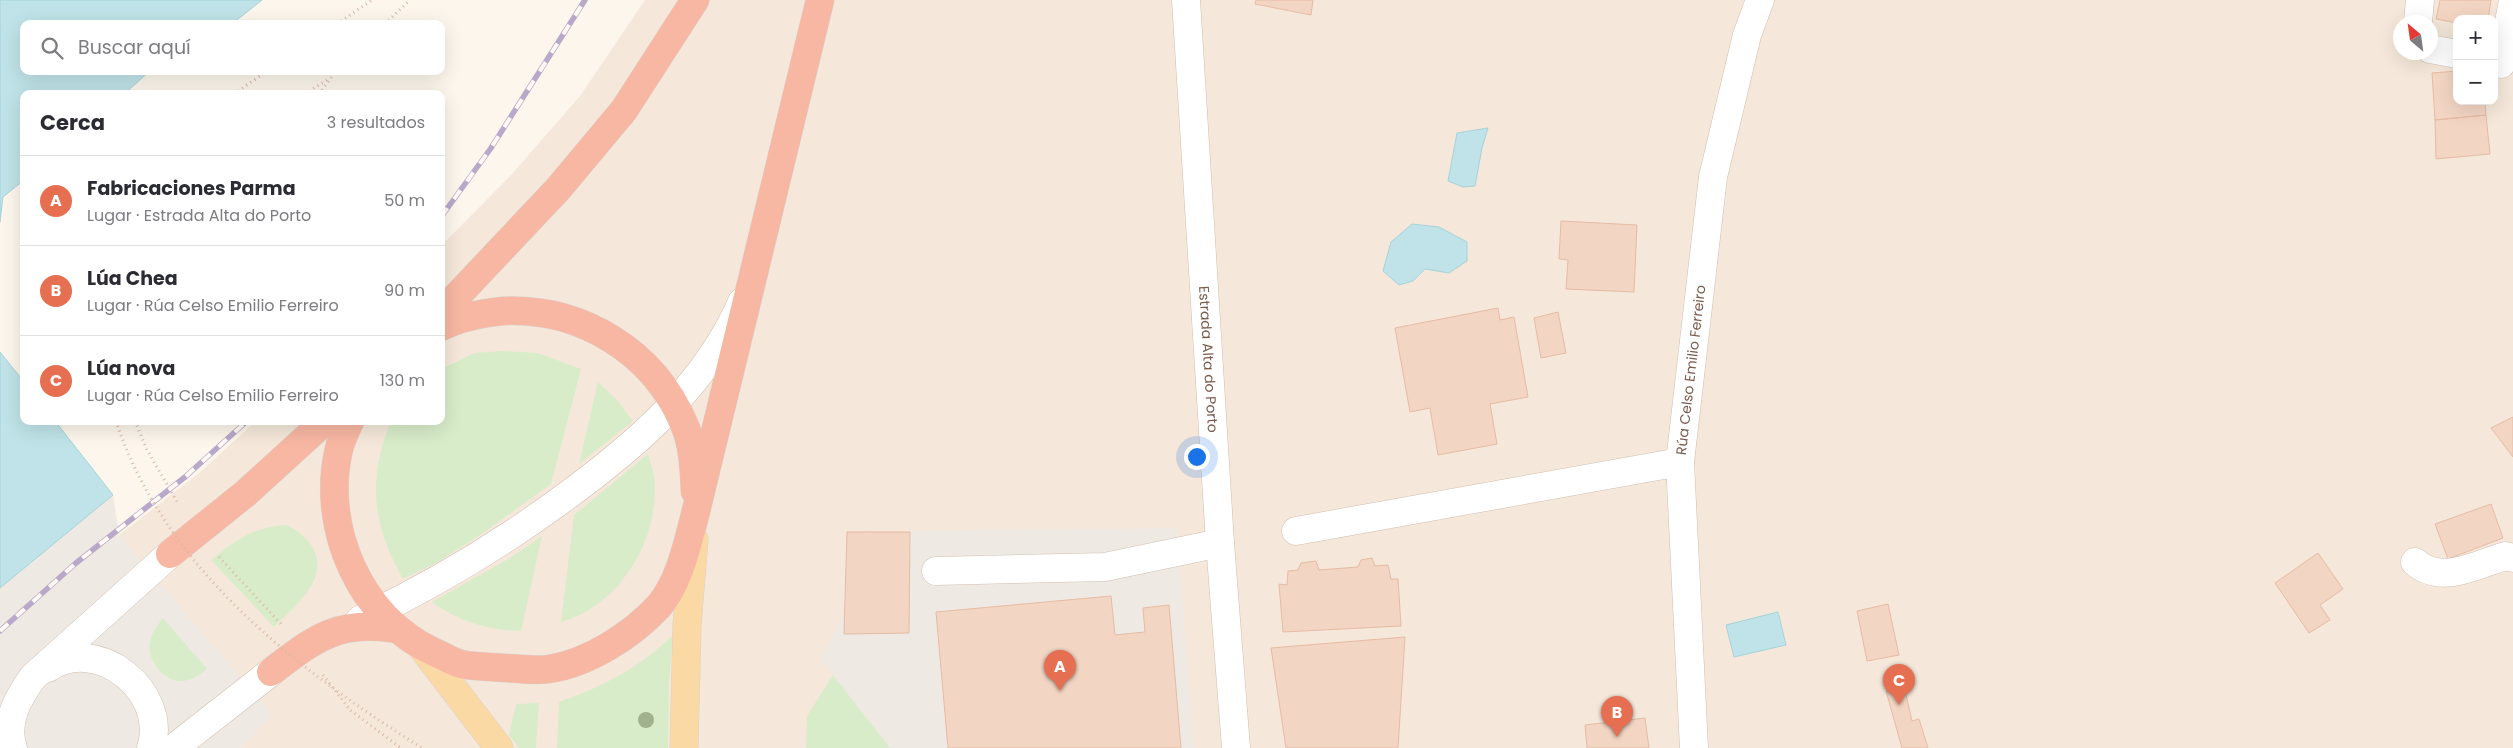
<!DOCTYPE html>
<html lang="es">
<meta charset="utf-8">
<style>
:root{--surface:#fff;--page:#f2f2f3;--text:#2b2b33;--muted:#7c7c81;--line:#e1e1e2;--accent:#e76f51}
body{margin:0;font-family:Poppins,sans-serif;background:var(--page);color:var(--text)}
.controls{position:absolute;right:15px;top:15px;display:grid;overflow:hidden;border-radius:10px;box-shadow:0 5px 20px #0002}
.controls button{width:45px;height:45px;display:grid;place-items:center;padding:0;border:0;border-bottom:1px solid var(--line);background:var(--surface);color:var(--text);font:25px sans-serif}
.compass{position:absolute;left:2393px;top:15px;width:45px;height:45px;border-radius:50%;background:var(--surface);box-shadow:0 5px 20px #0002;rotate:331deg}
.you{position:absolute;left:1196px;top:456px;width:18px;height:18px;margin:-12px;border:4px solid #fff;border-radius:50%;background:#1a73e8;box-shadow:0 0 0 8px #1a73e833}
.badge{display:grid;place-items:center;width:32px;height:32px;border-radius:50%;background:var(--accent);color:#fff;font-size:16px;font-weight:700}
.pin{position:absolute;translate:-50% -41px;filter:drop-shadow(0 1px 2px #0008)}
.pin::after{content:'';position:absolute;top:26px;width:18px;height:15px;background:inherit;clip-path:polygon(0 0,100% 0,50% 100%)}
.list{margin:0;padding:0;list-style:none}
h2{display:flex;justify-content:space-between;align-items:center;height:65px;margin:0;padding:0 20px;font-size:21px}
h2 small{font-size:16px;font-weight:400;color:var(--muted)}
.list li{display:grid;grid-template-columns:32px 1fr auto;gap:15px;align-items:center;box-sizing:border-box;height:90px;padding:0 20px;border-top:1px solid var(--line)}
.list b{display:block;font-size:19px;white-space:nowrap}
.list p{margin:0;font-size:16px;white-space:nowrap;color:var(--muted)}
.list em{font-size:16px;font-style:normal;color:var(--muted)}
.icon{flex:none;width:28px;height:28px;fill:none;stroke:currentColor;stroke-width:2;stroke-linecap:round;stroke-linejoin:round}
.map{position:relative;flex:none;width:2513px;height:748px;overflow:hidden}
.search{position:absolute;background:var(--surface);box-shadow:0 5px 20px #0002;left:20px;top:20px;width:425px;height:55px;display:flex;align-items:center;gap:12px;box-sizing:border-box;padding:0 18px;border-radius:10px;color:var(--muted);font-size:19px}
.panel{position:absolute;background:var(--surface);box-shadow:0 5px 20px #0002;left:20px;top:90px;width:425px;height:335px;border-radius:10px}
.map>svg:first-child{display:block}
.residential{fill:#f5e8da;fill-rule:evenodd}
.industrial{fill:#efe9e4}
.green{fill:#d8ecc9}
.water{fill:#bfe3e8;stroke:#a5d3da}
.building{fill:#f3d5c3;stroke:#e6bba3}
.lines{fill:none;stroke-linecap:round;stroke-linejoin:round}
.minor-casing{stroke:#d1beb0;stroke-width:29}
.major-casing{stroke:#dad1cd;stroke-width:29}
.highway-casing{stroke:#dad1cd;stroke-width:29}
.path{stroke:#d9b8a5;stroke-width:3;stroke-dasharray:1 4;stroke-linecap:butt}
.minor{stroke:#fff;stroke-width:28}
.major{stroke:#fbd9a5;stroke-width:28}
.highway{stroke:#f7b7a3;stroke-width:28}
.rail-casing{stroke:#b9a8c9;stroke-width:5.5}
.rail{stroke:#fffaf3;stroke-width:4;stroke-dasharray:11;stroke-linecap:butt}
.path-bridge{stroke:#d9b8a5;stroke-width:3;stroke-dasharray:1 4;stroke-linecap:butt}
.tree{fill:#a0b28e}
.labels{text-anchor:middle;stroke-width:4;stroke-linejoin:round;paint-order:stroke}
.street-label{font-size:14px;fill:#7a5c4d;stroke:#fffaf3}
</style>
<div class="map">
<svg width="2513" height="748" viewBox="0 0 2513 748">
<rect width="100%" height="100%" fill="#fdf6ec"/>
<!-- residential -->
<path class="residential" d="M645 0H2513V748H241L248 739 119 535 198 474 256 421H441V246L512 174 580 96ZM2457 19H2494V101H2457ZM2400 22H2430V52H2400Z"/>
<!-- industrial -->
<path class="industrial" d="M113 495 119 535 272 715 241 748H0V588Z
M1177 528 1194 748H890L820 659 844 613 847 532Z"/>
<!-- green -->
<path class="green" d="M502 351 538 353 581 369 551 484 483 533 436 563 403 579C373 526 367 480 390 424L392 421H441V369L475 353Z
M598 382 616 399 633 421 579 464Z
M648 454C651 464 655 476 655 487 656 545 618 606 561 622L574 515Z
M286 525C299 531 307 537 314 550 328 581 294 607 274 627L211 560C238 539 251 528 286 525Z
M542 536 521 631C488 630 459 622 432 602L510 558Z
M163 618 207 669C199 675 190 682 179 681 162 680 146 658 150 642 152 632 157 626 163 618Z
M673 635 669 682 668 748H557L559 702C605 686 638 668 673 635Z
M833 675 890 748H806L807 716Z
M539 703 536 748H519L509 735 516 704Z"/>
<!-- water -->
<path class="water" d="M0 0H262L232 24H24V71H150L124 94H24V180L3 197 0 222Z
M1488 128 1482 148 1475 186 1463 187 1448 181 1457 133Z
M1412 224 1439 227 1467 242V261L1449 273 1425 269 1413 281 1399 285 1383 271 1391 242Z
M0 352 24 382V421H55L113 495 0 588Z
M1778 612 1786 645 1734 657 1726 625Z"/>
<!-- building -->
<path class="building" d="M1256 0H1313L1311 15 1255 4Z
M2440 0H2491L2488 19H2457V23L2436 19Z
M2457 71V101H2485L2486 115 2435 120 2432 73Z
M2486 115 2490 154 2436 159 2435 120Z
M1561 221 1637 225 1634 292 1566 289 1568 260 1559 259Z
M1498 308 1500 320 1514 317 1528 397 1490 404 1497 444 1438 455 1430 408 1410 412 1395 328Z
M1558 312 1566 353 1541 358 1534 318Z
M2513 417V457L2491 428Z
M2491 504 2503 538 2448 559 2435 524Z
M847 532H910L909 633 844 634Z
M2318 553 2343 589 2320 605 2330 620 2309 633 2275 583Z
M1372 558 1375 566 1388 565 1391 579H1398L1401 626 1283 632 1279 584 1287 585 1288 571 1298 570 1301 563 1316 561 1319 570 1358 567 1361 560Z
M1111 596 1115 635 1145 632 1143 608 1169 605 1181 748H948L936 612Z
M1888 604 1899 655 1867 661 1857 611Z
M1405 637 1398 748H1286L1271 648Z
M1904 686 1912 721 1919 719 1928 748H1902L1886 691Z
M1645 718 1649 748H1587L1585 725Z"/>
<g class="lines">
<!-- minor casing -->
<g class="minor-casing">
<g id="minor">
<path id="s1" d="M1186 0 1220 543 1236 748"/>
<path d="M2418 22 2420 0"/>
<path d="M2430 49 2457 54"/>
<path d="M2494 63 2501 64 2513 1"/>
<path d="M1296 531 1680 462"/>
<path d="M2415 562C2441 585 2476 565 2505 556L2513 558"/>
<path d="M936 571 1105 567 1220 543"/>
<path d="M360 620C431 586 497 547 561 500 634 447 705 387 742 302"/>
<path d="M48 668C98 634 169 692 151 748"/>
<path d="M13 748C4 722 18 698 33 677L170 554"/>
<path d="M174 748 271 672"/>
<path id="s2" d="M1694 748 1680 462 1713 177 1747 35 1760 0"/>
</g>
</g>
<!-- major casing -->
<g class="major-casing">
<path id="major" d="M420 645 499 748
M684 748 687 625 694 540"/>
</g>
<!-- highway casing -->
<g class="highway-casing">
<path id="highway" d="M441 313 558 189 624 110 695 0
M441 327C460 317 483 313 503 311 581 307 654 352 684 424 693 443 694 470 695 491
M350 421C346 430 341 440 339 449 320 528 361 619 434 652 444 656 455 664 466 665 479 667 494 667 507 668 520 669 536 671 549 669 589 663 632 635 659 606 680 581 687 545 695 515L820 0
M170 554 246 493 325 421
M271 672C314 639 339 619 396 629"/>
</g>
<!-- path -->
<path class="path" d="M337 24 372 0
M385 24 410 0
M234 94 267 71
M305 94 330 78
M319 94 336 71
M135 421 147 450 179 505
M219 557 281 624
M323 675 350 710 401 748"/>
<!-- minor -->
<use href="#minor" class="minor"/>
<!-- major -->
<use href="#major" class="major"/>
<!-- highway -->
<use href="#highway" class="highway"/>
<!-- rail casing -->
<g class="rail-casing">
<path id="rail" d="M441 217 491 148 585 0
M0 631 76 563 185 477 247 421"/>
</g>
<!-- rail -->
<use href="#rail" class="rail"/>
<!-- path-bridge -->
<path class="path-bridge" d="M116 421C165 569 295 668 422 748"/>
</g>
<!-- trees -->
<circle class="tree" cx="646" cy="720" r="8"/>
<g class="labels">
<!-- street labels -->
<g class="street-label">
<text dy="5" stroke="none"><textPath href="#s1" startOffset="360">Estrada Alta do Porto</textPath></text>
<text dy="5" stroke="none"><textPath href="#s2" startOffset="379">Rúa Celso Emilio Ferreiro</textPath></text>
</g>
</g>
</svg>
<div class="controls">
<button>+</button>
<button>−</button>
</div>
<svg class="compass" viewBox="-18 -18 36 36"><path d="M0-13l5 13h-10z" fill="#e53935"/><path d="M0 13l5-13h-10z" fill="#7c7c81"/></svg>
<div class="you"></div>
<div class="pin badge" style="left:1060px;top:691px">A</div>
<div class="pin badge" style="left:1617px;top:737px">B</div>
<div class="pin badge" style="left:1899px;top:705px">C</div>
<div class="search"><svg class="icon" aria-label="search" viewBox="0 0 24 24"><circle cx="10" cy="10" r="6"/><path d="M15 15l6 6"/></svg>Buscar aquí</div>
<section class="panel">
<h2>Cerca<small>3 resultados</small></h2>
<ul class="list">
<li><span class="badge">A</span><div><b>Fabricaciones Parma</b><p>Lugar · Estrada Alta do Porto</p></div><em>50 m</em></li>
<li><span class="badge">B</span><div><b>Lúa Chea</b><p>Lugar · Rúa Celso Emilio Ferreiro</p></div><em>90 m</em></li>
<li><span class="badge">C</span><div><b>Lúa nova</b><p>Lugar · Rúa Celso Emilio Ferreiro</p></div><em>130 m</em></li>
</ul>
</section>
</div>
